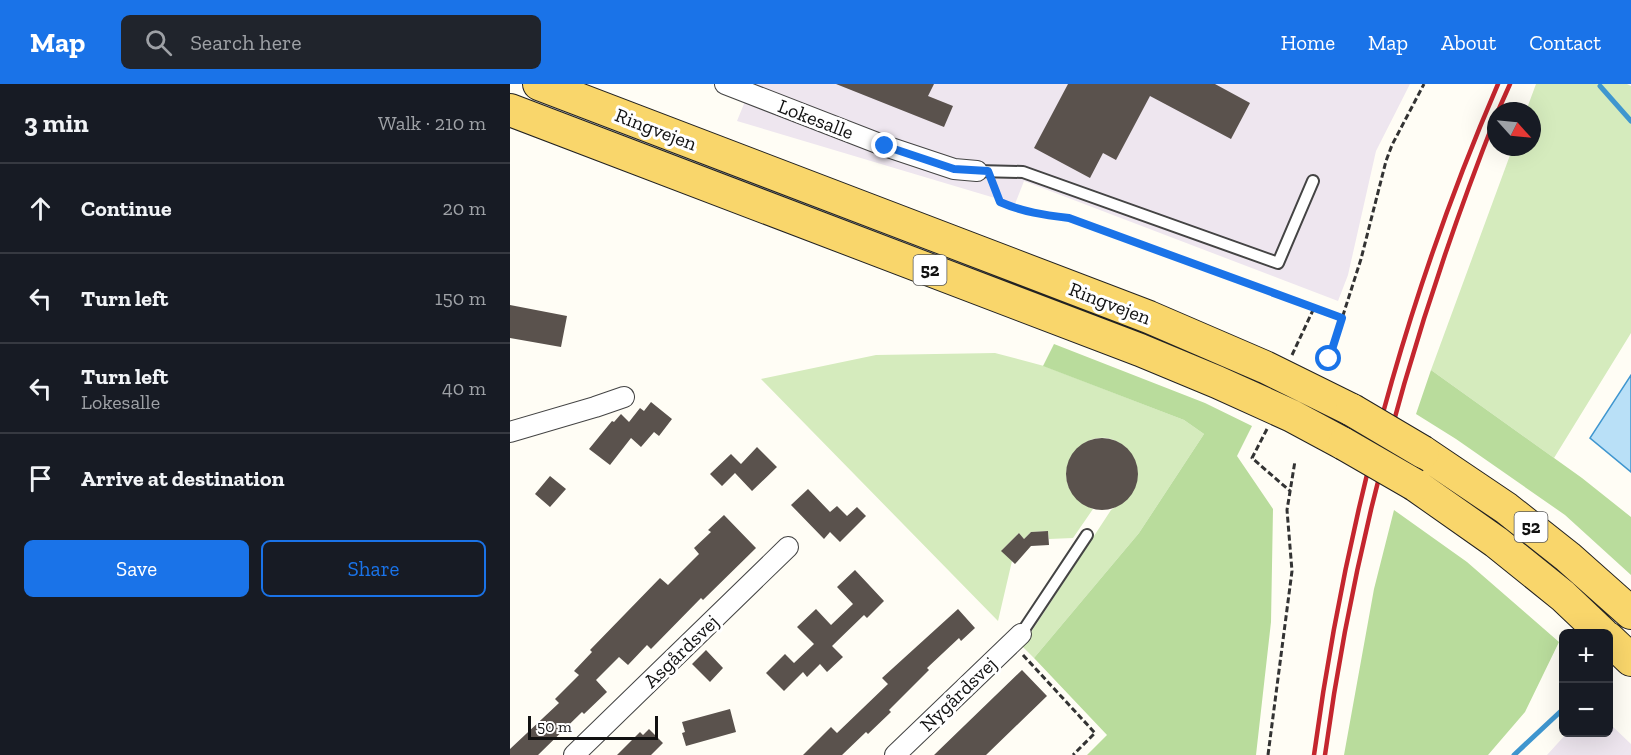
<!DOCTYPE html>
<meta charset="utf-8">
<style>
:root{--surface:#171b24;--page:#20242c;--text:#f1f3f6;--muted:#9ea1a6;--line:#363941;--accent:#1a73e8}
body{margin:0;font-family:"Zilla Slab",serif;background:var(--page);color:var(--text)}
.controls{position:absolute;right:18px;bottom:18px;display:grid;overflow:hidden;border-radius:9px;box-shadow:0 6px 24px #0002}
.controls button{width:54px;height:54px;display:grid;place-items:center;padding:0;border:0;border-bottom:2px solid var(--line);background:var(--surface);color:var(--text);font:30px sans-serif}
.compass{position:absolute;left:977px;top:18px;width:54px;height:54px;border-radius:50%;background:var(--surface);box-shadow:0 6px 24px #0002;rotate:117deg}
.scale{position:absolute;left:18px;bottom:15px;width:130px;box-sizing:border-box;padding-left:6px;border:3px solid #111;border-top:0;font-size:16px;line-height:21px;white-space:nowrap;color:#111;-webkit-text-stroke:4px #fff;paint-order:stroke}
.stop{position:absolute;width:18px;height:18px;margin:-14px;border:4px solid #1a73e8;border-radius:50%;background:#fff}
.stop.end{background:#1a73e8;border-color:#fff;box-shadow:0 2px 6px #0008}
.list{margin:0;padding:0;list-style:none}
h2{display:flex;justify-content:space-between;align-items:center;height:78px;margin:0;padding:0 24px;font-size:26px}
h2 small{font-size:20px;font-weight:400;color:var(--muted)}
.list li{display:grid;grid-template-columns:39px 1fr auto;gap:18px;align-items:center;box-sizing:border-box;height:90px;padding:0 24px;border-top:2px solid var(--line)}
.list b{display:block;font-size:22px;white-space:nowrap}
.list p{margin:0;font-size:20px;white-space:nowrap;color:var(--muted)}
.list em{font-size:20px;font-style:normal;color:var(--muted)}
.actions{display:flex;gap:12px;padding:18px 24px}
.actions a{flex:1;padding:14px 0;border:2px solid var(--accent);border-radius:9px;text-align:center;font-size:21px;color:var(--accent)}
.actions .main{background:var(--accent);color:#fff}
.icon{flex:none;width:33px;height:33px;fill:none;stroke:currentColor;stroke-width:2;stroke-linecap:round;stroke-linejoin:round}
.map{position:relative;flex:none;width:1121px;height:671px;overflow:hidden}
header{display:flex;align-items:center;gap:36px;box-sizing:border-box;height:84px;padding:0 30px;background:var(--accent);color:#fff}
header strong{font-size:28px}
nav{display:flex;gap:33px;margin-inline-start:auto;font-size:21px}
.search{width:420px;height:54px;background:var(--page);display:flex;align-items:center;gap:15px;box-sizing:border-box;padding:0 21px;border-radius:9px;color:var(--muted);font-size:22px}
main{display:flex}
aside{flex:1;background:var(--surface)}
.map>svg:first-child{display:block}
.industrial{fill:#eee6ef}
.green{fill:#d5ebbd}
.forest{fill:#b9dc9c}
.water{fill:#b9e0f7;stroke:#3f96cf;stroke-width:1.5}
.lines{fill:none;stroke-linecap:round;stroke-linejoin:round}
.stream{stroke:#3f96cf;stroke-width:5}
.building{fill:#5a524d}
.service-casing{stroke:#444;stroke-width:14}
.minor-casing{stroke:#444;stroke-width:22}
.primary-casing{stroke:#222;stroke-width:34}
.path{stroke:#333;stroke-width:3;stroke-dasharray:6 3;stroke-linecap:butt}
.service{stroke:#fff;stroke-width:10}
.minor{stroke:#fff;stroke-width:20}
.primary{stroke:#f9d66b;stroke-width:32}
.rail{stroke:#c4262e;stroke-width:4.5}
.primary-bridge-casing{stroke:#222;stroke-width:34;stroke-linecap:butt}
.primary-bridge{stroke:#f9d66b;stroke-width:32}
.route{stroke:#1a73e8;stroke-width:8}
.labels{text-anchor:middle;stroke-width:6;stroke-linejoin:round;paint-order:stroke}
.shield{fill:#fff;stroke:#585858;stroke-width:1.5}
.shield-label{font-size:18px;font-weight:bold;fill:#111}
.street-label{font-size:20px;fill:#111;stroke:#fff}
</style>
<header>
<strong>Map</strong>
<div class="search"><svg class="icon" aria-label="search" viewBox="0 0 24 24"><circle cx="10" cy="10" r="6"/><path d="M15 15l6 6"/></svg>Search here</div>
<nav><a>Home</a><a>Map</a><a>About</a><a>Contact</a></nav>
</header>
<main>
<aside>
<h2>3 min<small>Walk · 210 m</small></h2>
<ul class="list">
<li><svg class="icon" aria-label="ahead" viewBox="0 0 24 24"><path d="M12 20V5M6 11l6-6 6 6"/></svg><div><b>Continue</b></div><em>20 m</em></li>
<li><svg class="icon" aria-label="left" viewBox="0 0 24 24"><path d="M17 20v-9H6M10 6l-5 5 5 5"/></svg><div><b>Turn left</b></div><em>150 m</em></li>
<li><svg class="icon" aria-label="left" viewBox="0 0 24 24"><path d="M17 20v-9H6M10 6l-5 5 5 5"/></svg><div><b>Turn left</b><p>Lokesalle</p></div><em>40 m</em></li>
<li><svg class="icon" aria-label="arrive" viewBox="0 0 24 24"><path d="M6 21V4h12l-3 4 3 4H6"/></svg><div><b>Arrive at destination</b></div></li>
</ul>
<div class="actions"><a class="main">Save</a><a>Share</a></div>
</aside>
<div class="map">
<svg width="1121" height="671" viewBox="0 0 1121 671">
<rect width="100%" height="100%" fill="#fffdf5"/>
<!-- industrial -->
<path class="industrial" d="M242 0H900L866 67 838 191 828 217 514 97 505 120 227 37Z
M1099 639 1121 660V671H1037L1057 649 1098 648Z"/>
<!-- green -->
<path class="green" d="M1026 0H1117L1121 2V249L1044 374 921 286 1003 63H1022V27H1016Z
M485 269 534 282 674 336 694 350 629 449 524 574 512 562 601 426C616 417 629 405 627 386 626 376 621 368 614 362 574 330 525 400 583 425L563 454 539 455 538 447 521 448 514 455 509 449 492 466 502 477 488 537 251 295 366 271Z"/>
<!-- forest -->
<path class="forest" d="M544 260 695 319 742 342 727 372 763 425 761 538 746 671H577L597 651 524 574 629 449 694 350 674 336 533 282Z
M921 286 1072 394 1121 433V491L1055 431 946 355 906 330Z
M884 426 957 478 1049 558 1015 628 978 671H834L864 505Z"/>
<!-- water -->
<path class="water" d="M1121 291V388L1080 354Z"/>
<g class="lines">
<!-- stream -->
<path class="stream" d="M1090 2 1121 37
M1004 671 1050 628"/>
</g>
<!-- building -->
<path class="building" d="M326 0H424L418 12 443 22 434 43Z
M558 0H705L740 19 721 55 640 12 606 76 593 69 580 94 524 64Z
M0 221 57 232 51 263 0 254Z
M141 318 162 335 149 352 144 348 131 363 121 354 100 381 79 365 102 337 104 338 111 330 119 338 130 324 134 327Z
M556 390a36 36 0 1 1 72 0a36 36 0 1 1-72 0Z
M247 363 267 383 242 407 225 389 212 402 200 390 221 370 231 380Z
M40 392 56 405 40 423 25 410Z
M298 405 320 428 327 422 337 432 347 423 356 432 330 458 320 448 314 455 281 421Z
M214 431 246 464 193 516 191 514 141 565 137 561 118 581 109 573 86 596 97 608 74 630 72 628 28 671H0V665L49 619 45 615 69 591 64 587 82 568 80 566 150 494 158 501 189 470 184 464 201 448 198 446Z
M538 447 539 461 521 462 505 480 491 467 509 449 514 455 521 448Z
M345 486 374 517 357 534 354 531 322 562 333 573 317 588 310 580 297 593 293 588 274 607 256 589 275 570 284 579 304 560 287 543 306 525 321 541 343 520 327 503Z
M448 525 465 544 451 557 449 554 417 584 419 586 379 626 381 628 358 650 356 648 332 671H293L321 643 327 649 378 600 372 594Z
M196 566 213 584 200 598 182 580Z
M512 586 537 612 476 671H424Z
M220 625 226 648 176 662 172 649 175 648 172 638Z
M139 645 153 659 141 671H107L130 648 133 651Z"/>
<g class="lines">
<!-- service casing -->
<g class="service-casing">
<path id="service" d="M467 87 513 88 768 179 803 97
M511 550 577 451"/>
</g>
<!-- minor casing -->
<g class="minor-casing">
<path id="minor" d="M215 0 375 62 444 85 467 87
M0 348 85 323 114 313
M64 671 278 463
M385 671 511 550"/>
</g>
<!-- primary casing -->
<g class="primary-casing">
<path id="primary" d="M29 0 639 233 755 283 842 326
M0 26 630 266 707 298 782 332 834 360
M913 368 996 424 1058 473 1121 529
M905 401 986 458 1053 512 1093 550
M1098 554 1121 576"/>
</g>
<!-- path -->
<path class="path" d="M483 100 490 118C513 127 534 131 559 134L832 234
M782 271 804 224
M819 275 851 175 876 77 882 61 914 0
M757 345 742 374 780 407
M513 571 585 649 563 671
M758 671 782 487 777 426 785 377"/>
<!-- service -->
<use href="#service" class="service"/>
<!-- minor -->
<use href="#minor" class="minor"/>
<!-- primary -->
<use href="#primary" class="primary"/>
<!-- rail -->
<path class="rail" d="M988 27 1000 0
M804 671C835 441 896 213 988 0
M815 671C845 449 904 240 986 32"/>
<!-- primary-bridge casing -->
<g class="primary-bridge-casing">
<path id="primary-bridge" d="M842 326 913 368
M834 360 905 401"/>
</g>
<!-- primary-bridge -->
<use href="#primary-bridge" class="primary-bridge"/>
</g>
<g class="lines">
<!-- route -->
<path class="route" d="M375 62 444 85 478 87 490 118C513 128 534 131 559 134L832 234 819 275"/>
</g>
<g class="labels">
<!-- shield labels -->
<g class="shield">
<rect x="403.5" y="171" width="33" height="30" rx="4.5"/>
<rect x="1004.5" y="428" width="33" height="30" rx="4.5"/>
</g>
<g class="shield-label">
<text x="420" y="192">52</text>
<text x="1021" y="449">52</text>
</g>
<!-- street labels -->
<g class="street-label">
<text transform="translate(306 35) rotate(21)" y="7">Lokesalle</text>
<text transform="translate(146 45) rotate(21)" y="7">Ringvejen</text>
<text transform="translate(600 219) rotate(21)" y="7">Ringvejen</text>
<text transform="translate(171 567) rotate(-44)" y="7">Asgårdsvej</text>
<text transform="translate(448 610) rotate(-44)" y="7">Nygårdsvej</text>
</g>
</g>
</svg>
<div class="controls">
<button>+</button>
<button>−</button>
</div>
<svg class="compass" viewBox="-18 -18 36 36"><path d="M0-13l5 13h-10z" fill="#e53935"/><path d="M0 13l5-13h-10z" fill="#9ea1a6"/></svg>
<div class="scale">50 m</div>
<div class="stop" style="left:819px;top:275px"></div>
<div class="stop end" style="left:375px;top:62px"></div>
</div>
</main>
